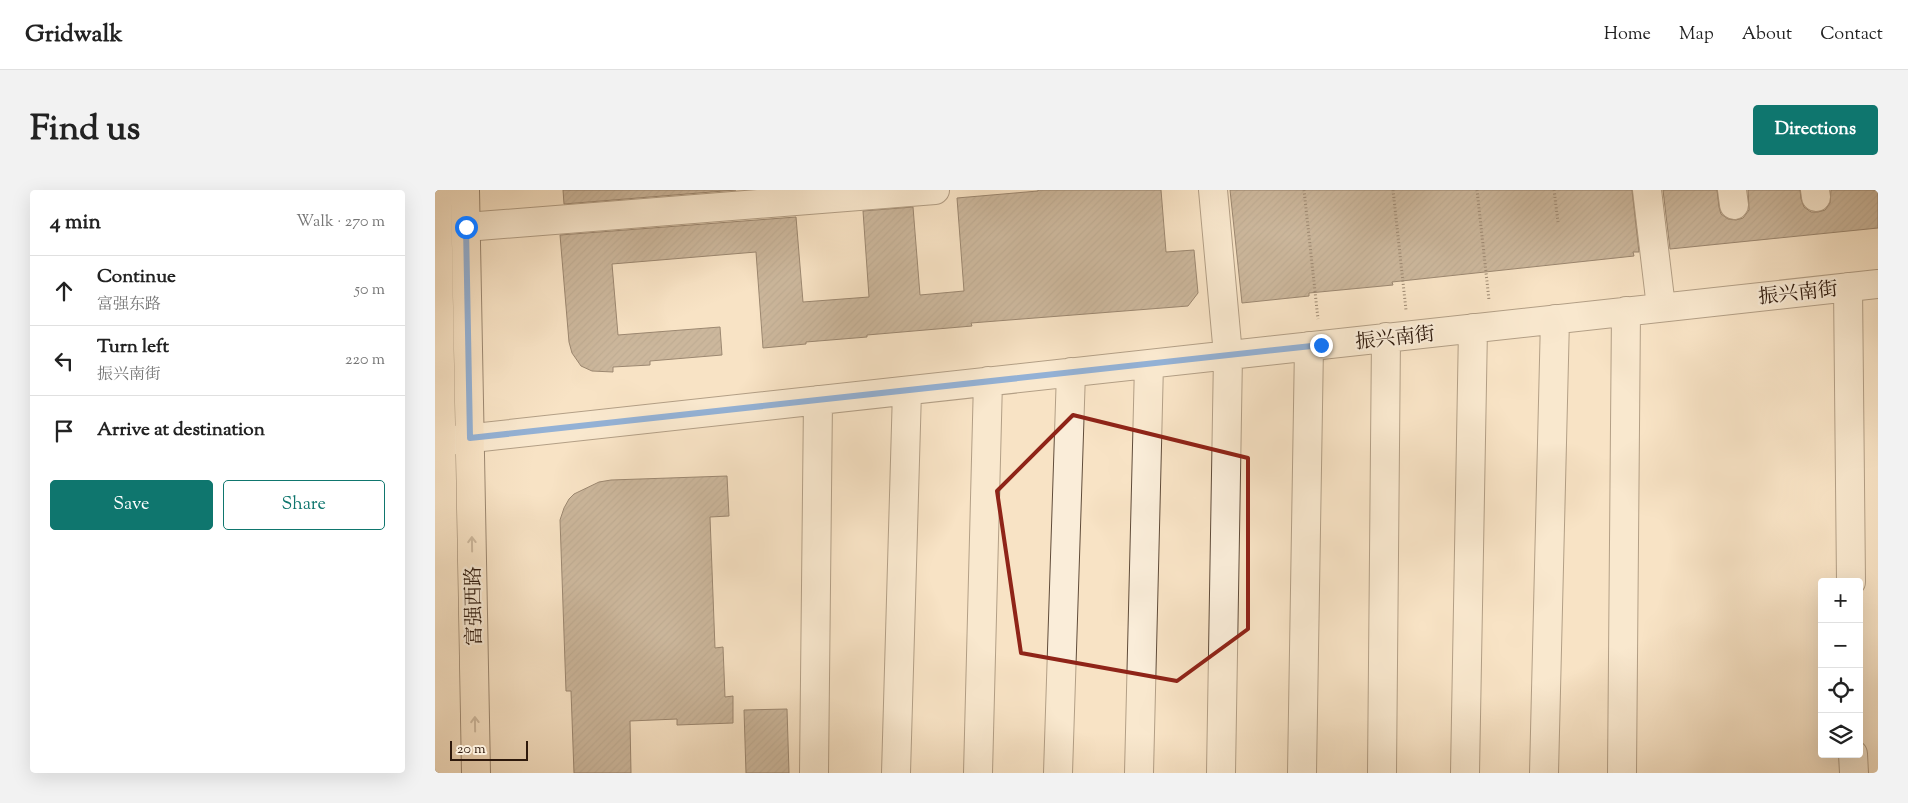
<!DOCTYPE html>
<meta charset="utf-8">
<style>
:root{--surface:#fff;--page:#f2f2f2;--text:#222;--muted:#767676;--line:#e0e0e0;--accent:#0f766e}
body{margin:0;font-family:"Sorts Mill Goudy","Noto Serif SC",serif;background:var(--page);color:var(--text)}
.controls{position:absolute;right:15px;bottom:15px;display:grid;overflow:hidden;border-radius:5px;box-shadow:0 5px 20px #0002}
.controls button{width:45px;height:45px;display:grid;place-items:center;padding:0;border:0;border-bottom:1px solid var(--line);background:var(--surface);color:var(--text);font:25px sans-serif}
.scale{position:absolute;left:15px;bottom:12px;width:78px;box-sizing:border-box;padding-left:5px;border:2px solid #2e190c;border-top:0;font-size:14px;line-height:18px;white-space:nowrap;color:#2e190c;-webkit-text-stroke:4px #faedd9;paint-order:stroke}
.stop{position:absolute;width:15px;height:15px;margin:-11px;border:4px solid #1a73e8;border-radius:50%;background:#fff}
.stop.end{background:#1a73e8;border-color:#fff;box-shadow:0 1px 5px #0008}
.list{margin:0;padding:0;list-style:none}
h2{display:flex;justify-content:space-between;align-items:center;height:65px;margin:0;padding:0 20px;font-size:21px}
h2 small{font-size:16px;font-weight:400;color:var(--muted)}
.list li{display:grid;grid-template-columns:32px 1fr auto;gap:15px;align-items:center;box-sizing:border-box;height:70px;padding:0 20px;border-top:1px solid var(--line)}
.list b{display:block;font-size:19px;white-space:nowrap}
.list p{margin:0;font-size:16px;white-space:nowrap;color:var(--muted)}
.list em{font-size:16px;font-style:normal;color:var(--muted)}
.actions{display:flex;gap:10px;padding:15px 20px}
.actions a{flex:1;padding:11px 0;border:1px solid var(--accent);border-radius:5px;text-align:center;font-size:18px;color:var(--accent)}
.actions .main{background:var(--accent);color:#fff}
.icon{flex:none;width:28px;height:28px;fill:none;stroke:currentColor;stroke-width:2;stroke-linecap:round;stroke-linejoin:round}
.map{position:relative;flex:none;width:1443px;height:583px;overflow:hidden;border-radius:5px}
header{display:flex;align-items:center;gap:30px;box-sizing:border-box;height:70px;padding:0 25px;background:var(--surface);border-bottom:1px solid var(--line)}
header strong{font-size:24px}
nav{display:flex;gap:28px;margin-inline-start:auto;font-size:18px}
.intro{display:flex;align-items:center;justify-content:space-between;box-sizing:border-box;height:120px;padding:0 30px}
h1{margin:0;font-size:35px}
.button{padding:12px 22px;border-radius:5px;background:var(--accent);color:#fff;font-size:18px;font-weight:700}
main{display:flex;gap:30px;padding:0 30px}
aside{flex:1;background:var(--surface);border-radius:5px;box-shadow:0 5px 20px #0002}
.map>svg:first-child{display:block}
.building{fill:url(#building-hatch);stroke:#2e190c}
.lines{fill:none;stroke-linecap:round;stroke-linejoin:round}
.minor-casing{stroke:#604c3a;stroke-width:30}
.major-casing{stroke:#2e190c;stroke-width:30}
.path{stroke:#2e190c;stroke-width:3;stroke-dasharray:1 2.5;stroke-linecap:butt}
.minor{stroke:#faedd9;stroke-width:28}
.major{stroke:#f8e3c5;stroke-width:28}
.oneway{stroke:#9d8872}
.route{stroke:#1a73e8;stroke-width:6}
.marked{fill:none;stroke:#8f2418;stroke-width:4;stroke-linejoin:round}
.labels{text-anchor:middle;stroke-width:4.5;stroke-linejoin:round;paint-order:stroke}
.street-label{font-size:20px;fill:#2e190c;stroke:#faedd9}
</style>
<header>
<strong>Gridwalk</strong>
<nav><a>Home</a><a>Map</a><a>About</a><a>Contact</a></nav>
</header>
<div class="intro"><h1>Find us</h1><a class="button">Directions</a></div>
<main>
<aside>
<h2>4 min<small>Walk · 270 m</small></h2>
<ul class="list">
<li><svg class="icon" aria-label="ahead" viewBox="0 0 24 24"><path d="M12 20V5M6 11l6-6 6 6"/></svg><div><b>Continue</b><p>富强东路</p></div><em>50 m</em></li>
<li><svg class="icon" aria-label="left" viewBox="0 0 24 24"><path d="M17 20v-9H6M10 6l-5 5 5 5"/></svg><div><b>Turn left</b><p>振兴南街</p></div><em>220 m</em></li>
<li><svg class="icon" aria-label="arrive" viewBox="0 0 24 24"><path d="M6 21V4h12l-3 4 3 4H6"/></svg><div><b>Arrive at destination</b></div></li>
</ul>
<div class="actions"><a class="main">Save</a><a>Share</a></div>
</aside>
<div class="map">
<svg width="1443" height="583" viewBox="0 0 1443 583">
<defs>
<pattern id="building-hatch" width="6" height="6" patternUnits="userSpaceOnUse" patternTransform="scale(1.25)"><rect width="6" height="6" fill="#97826c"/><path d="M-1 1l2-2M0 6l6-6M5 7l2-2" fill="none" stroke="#7c6a57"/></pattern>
</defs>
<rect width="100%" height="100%" fill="#f8e3c5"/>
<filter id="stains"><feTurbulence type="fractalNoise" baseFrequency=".004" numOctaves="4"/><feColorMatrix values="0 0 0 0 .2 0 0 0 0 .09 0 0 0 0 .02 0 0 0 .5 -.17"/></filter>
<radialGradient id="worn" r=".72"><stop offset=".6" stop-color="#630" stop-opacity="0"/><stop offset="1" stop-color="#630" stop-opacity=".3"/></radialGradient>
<!-- building -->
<path class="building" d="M128 0H301L129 14Z
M603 0H726L731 62 759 60 763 103 753 116 536 133 537 136 432 145V147L371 152V154L328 158 321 62 177 74 183 145 285 137 287 165 215 171V175L178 177V182L157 181 146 176 137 163 134 152 125 45 361 27 368 112 434 107 428 21 478 17 485 105 529 101 522 8 603 1Z
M795 0H1197L1204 62H1198L1199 66 957 92 958 95 874 103V106L807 113Z
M1228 0H1282L1284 17 1286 24 1293 29 1301 30 1308 28 1314 20 1313 0H1365L1366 9 1369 17 1376 22H1383L1390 20 1395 13 1396 0H1443V38L1235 59Z
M292 286 294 326 275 327 280 458 288 457 290 507 298 506V533L242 535V529L195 531 196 583H139L136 501H131L125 330 129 318 134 309 139 304 164 292 176 290Z
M352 519 354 583H311L309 520Z"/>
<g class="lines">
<!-- minor casing -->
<g class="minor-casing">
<path id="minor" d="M778 0 793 165 786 583
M1212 0 1226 117
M1297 0 1299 15
M1380 0 1381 7
M31 37 500 0
M1413 97 1416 392
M11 251 1443 94
M1418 564 1419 583
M379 583 383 210
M461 583 472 201
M543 583 553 191
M623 583 636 182
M704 583 714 174
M867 583 874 156
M947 583 951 147
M1030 583 1038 138
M1109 583 1120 129
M1187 583 1191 121"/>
</g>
<!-- major casing -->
<g class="major-casing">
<path id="major" d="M2 0 12 583
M30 0 41 583"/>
</g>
<!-- path -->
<path class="path" d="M869 0 883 129
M958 0 971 120
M1042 0 1054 110
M1119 0 1123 32"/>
<!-- minor -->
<use href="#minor" class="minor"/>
<!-- major -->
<use href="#major" class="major"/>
</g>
<!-- one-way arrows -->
<defs><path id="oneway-shaft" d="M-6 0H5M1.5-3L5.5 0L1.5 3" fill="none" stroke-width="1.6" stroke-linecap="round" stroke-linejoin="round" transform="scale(1.25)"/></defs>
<g class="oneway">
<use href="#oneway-shaft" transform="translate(37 354) rotate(-91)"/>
<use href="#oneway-shaft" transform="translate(40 534) rotate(-91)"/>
</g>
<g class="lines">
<!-- route -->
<path class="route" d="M31 37 35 248 886 155"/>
</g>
<!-- marked area -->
<path d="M0 0H1443V583H0ZM638 225 813 268V439L742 491 586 463 562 301Z" fill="#f8e3c5" fill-opacity=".55" fill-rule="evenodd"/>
<path class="marked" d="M638 225 813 268V439L742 491 586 463 562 301Z"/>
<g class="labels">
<!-- street labels -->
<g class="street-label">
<text transform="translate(1363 102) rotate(-6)" y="7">振兴南街</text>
<text transform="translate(960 147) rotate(-6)" y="7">振兴南街</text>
<text transform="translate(38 416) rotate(-91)" y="7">富强西路</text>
</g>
</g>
<rect width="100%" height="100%" filter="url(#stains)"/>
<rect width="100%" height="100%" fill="url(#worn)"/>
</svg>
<div class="controls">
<button>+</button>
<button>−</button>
<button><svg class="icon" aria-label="locate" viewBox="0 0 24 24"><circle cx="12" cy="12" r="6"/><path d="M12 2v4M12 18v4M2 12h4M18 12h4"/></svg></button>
<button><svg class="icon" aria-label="layers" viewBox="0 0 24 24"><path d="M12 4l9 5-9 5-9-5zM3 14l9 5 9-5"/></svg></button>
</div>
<div class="scale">20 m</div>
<div class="stop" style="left:31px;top:37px"></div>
<div class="stop end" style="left:886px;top:155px"></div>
</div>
</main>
